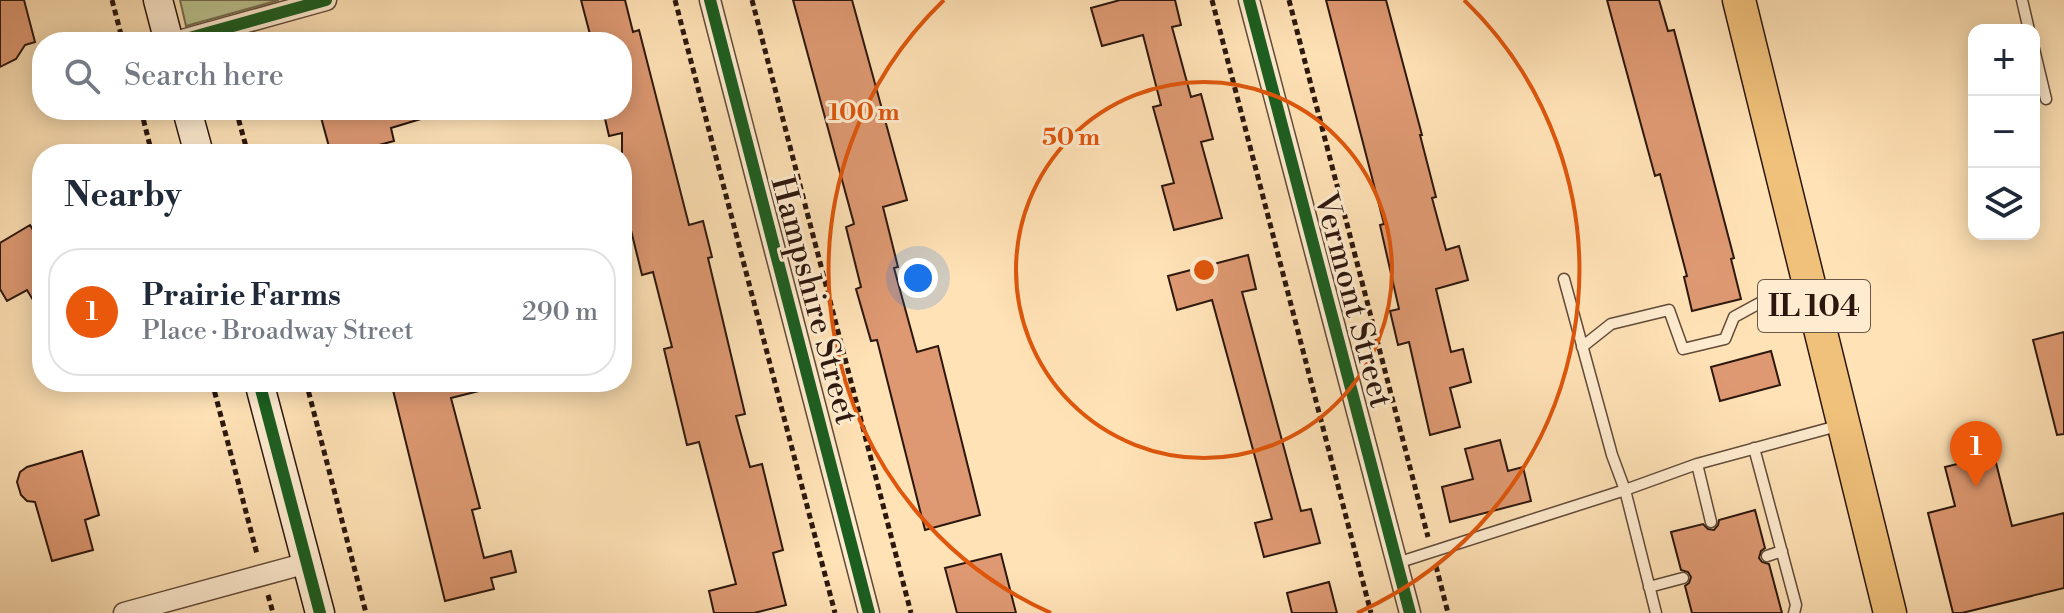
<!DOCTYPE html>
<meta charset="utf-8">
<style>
:root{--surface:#fff;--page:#f6f6f7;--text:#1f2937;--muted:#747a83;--line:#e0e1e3;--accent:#ea580c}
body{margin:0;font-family:"Libre Bodoni",serif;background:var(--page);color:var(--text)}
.controls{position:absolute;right:24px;top:24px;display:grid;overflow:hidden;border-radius:16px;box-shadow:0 4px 20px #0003}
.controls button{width:72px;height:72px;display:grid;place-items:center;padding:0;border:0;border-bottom:2px solid var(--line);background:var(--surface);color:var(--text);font:40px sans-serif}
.you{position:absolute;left:918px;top:278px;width:28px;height:28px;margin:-20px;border:6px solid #fff;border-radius:50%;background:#1a73e8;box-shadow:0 0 0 12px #1a73e833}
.badge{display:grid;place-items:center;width:52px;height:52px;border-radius:50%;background:var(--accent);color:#fff;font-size:26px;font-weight:700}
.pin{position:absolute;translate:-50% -66px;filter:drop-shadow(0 2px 4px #0008)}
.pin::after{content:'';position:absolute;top:42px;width:28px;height:24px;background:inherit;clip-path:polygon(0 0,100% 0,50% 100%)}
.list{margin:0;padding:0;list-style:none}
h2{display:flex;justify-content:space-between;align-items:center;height:104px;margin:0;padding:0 32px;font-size:34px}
h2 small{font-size:26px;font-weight:400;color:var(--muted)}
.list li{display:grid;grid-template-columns:52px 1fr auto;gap:24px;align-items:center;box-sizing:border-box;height:128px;margin:0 16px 16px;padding:0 16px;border:2px solid var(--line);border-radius:32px}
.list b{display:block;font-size:30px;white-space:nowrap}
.list p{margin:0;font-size:26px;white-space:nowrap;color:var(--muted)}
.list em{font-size:26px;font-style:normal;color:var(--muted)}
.icon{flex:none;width:44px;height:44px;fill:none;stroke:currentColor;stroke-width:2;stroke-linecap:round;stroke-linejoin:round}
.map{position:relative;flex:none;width:2064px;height:613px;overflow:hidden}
.search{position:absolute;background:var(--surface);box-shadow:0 4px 20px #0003;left:32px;top:32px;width:600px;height:88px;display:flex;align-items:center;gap:20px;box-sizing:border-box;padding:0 28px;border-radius:32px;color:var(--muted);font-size:30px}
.panel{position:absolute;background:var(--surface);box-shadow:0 4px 20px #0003;left:32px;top:144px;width:600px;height:248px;border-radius:32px}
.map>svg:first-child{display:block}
.green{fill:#bcc491;stroke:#746e50;stroke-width:2}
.building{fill:#de9972;stroke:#2c170e;stroke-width:2}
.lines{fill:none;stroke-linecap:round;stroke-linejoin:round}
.lane-casing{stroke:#614a38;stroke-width:13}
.street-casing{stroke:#614a38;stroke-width:23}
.secondary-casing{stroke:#2c170e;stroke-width:31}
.primary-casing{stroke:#2c170e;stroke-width:35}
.path{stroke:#2c170e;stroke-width:5;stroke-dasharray:6 4;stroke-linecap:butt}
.lane{stroke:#ffecd0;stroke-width:10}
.street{stroke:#ffecd0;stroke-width:20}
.secondary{stroke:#ffecd0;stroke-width:28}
.primary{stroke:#f0c17b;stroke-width:32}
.cycleway-casing{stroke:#ffecd0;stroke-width:17}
.cycleway{stroke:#1b5e20;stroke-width:12}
.ring{fill:none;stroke:#df560c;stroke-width:4}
.labels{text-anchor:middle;stroke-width:6;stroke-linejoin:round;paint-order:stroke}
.shield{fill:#ffecd0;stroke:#6b5748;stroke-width:2}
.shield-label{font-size:30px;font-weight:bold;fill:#2c170e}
.street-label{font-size:32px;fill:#2c170e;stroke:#ffecd0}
.centre{fill:#df560c;stroke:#ffecd0;stroke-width:4}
.ring-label{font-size:24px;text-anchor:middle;font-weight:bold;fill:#df560c;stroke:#ffecd0;stroke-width:6;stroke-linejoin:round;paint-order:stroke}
</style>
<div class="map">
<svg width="2064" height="613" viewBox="0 0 2064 613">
<rect width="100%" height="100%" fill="#ffe2b6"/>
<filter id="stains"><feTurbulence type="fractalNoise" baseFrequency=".0025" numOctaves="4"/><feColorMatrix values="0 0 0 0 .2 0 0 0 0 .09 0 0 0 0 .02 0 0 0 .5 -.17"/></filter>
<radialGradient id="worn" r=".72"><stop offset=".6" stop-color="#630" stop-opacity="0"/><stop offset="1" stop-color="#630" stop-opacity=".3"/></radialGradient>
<!-- green -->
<path class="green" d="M180 0H279L186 26Z"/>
<!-- building -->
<path class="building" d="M0 0H24L35 42 25 45 16 59 0 67Z
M581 0H625L633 32 639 30 689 225 703 221 712 257 708 258 745 414 736 416 750 467 762 464 783 550 773 553 786 605 754 613H714L709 591 736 584 699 442 687 445 664 349 672 347 653 272 642 275 626 210H622V133L609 136 603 110H622V42H592Z
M793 0H852L907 200 883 207 898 267 894 268 917 352 938 346 980 515 925 530 877 340 871 341 856 289 861 287 846 227 854 224Z
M1120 0H1175L1181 25 1172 27 1191 97 1201 94 1213 139 1201 142 1222 218 1174 230 1162 186 1174 183 1153 107 1161 105 1143 35 1102 46 1091 8Z
M1326 0H1386L1422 135H1420L1436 197 1432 198 1446 250 1459 246 1468 280 1436 289 1451 352 1463 349 1471 382 1450 388 1460 427 1430 435 1409 342 1398 345 1390 311 1399 309 1380 225 1384 224Z
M1607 0H1659L1668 31 1674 30 1734 258 1731 259 1741 299 1692 311 1684 277 1687 276 1660 174 1655 176Z
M319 110H433L434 115 391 128 394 141 364 149 365 154H331Z
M30 225 42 245V315L27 290 7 301 0 289V243Z
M1248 255 1256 289 1242 292 1301 511 1311 509 1320 543 1264 557 1255 523 1272 519 1212 300 1177 310 1168 276Z
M2064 332V434L2057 435 2033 340Z
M1771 351 1780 385 1720 401 1711 367Z
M391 382H486L487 389 451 398 480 508 472 510 484 558 511 551 516 572 491 578 494 589 445 601Z
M1500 440 1508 471 1523 467 1531 501 1450 522 1442 487 1473 479 1465 449Z
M82 451 99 515 85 520 93 550 52 561 35 502 27 501 21 495 17 482 20 472 27 467Z
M1994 455 2012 526 2064 513V588L1962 613H1953L1928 513 1955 506 1945 467Z
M1755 510 1765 548 1761 551 1759 558 1762 562 1769 564 1782 613H1692L1685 586 1689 583 1691 577 1688 572 1681 570 1671 532 1703 524 1708 529 1714 530 1718 525 1719 520Z
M1001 554 1016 613H957L945 568Z
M1329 582 1337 613H1292L1287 593Z"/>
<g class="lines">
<!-- lane casing -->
<g class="lane-casing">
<path id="lane" d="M2022 0 2029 30
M2034 49 2046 99
M1582 347 1611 324 1669 310 1683 349 1725 339 1734 317 1802 280
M1754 448 1796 605 1794 613
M1697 464 1711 522
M1767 556 1782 551
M1397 563 1625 490 1612 455 1564 279
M1649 587 1683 578
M1656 613 1625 490 1697 464 1841 425"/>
</g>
<!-- street casing -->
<g class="street-casing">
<path id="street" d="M710 0 869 613
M1249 0 1410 613
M175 42 326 0
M124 613 307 563"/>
</g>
<!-- secondary casing -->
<g class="secondary-casing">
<path id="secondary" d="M158 0 169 42
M187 110 199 154
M259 382 320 613"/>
</g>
<!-- primary casing -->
<g class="primary-casing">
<path id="primary" d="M1739 0 1890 613"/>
</g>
<!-- path -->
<path class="path" d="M112 0 123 42
M675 0 835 613
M752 0 911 613
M1212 0 1371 613
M1289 0 1428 537
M141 110 152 154
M236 110 248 154
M212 382 257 554
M306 382 366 613
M1436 566 1448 613
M268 595 273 613"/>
<!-- lane -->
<use href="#lane" class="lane"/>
<!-- street -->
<use href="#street" class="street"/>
<!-- secondary -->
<use href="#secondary" class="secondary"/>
<!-- primary -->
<use href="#primary" class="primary"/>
<!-- cycleway casing -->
<g class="cycleway-casing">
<path id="cycleway" d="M710 0 869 613
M1249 0 1410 613
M175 42 326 0
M259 382 320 613"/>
</g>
<!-- cycleway -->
<use href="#cycleway" class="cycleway"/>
</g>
<!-- distance rings -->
<g class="ring">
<circle cx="1204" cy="270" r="188"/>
<path d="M1051 613A375 375 0 0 1 944 0M1464 0A375 375 0 0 1 1357 613"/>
</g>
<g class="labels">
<!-- shield labels -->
<rect class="shield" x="1758" y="280" width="112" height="52" rx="6"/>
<g class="shield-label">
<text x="1814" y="316">IL 104</text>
</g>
<!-- street labels -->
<g class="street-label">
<text transform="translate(815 300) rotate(75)" y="11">Hampshire Street</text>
<text transform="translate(1354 300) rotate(75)" y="11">Vermont Street</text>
</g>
</g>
<circle cx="1204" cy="270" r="12" class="centre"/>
<g class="ring-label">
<text x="864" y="120">100 m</text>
<text x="1071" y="145">50 m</text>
</g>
<rect width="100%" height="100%" filter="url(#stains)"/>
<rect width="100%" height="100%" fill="url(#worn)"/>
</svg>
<div class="controls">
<button>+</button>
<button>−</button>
<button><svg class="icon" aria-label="layers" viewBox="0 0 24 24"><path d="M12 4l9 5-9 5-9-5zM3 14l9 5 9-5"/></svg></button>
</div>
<div class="you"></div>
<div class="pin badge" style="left:1976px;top:487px">1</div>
<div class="search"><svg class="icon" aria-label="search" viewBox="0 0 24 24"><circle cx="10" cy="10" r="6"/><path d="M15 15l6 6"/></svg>Search here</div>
<section class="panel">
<h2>Nearby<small></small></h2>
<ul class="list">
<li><span class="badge">1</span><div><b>Prairie Farms</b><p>Place · Broadway Street</p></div><em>290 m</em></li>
</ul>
</section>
</div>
